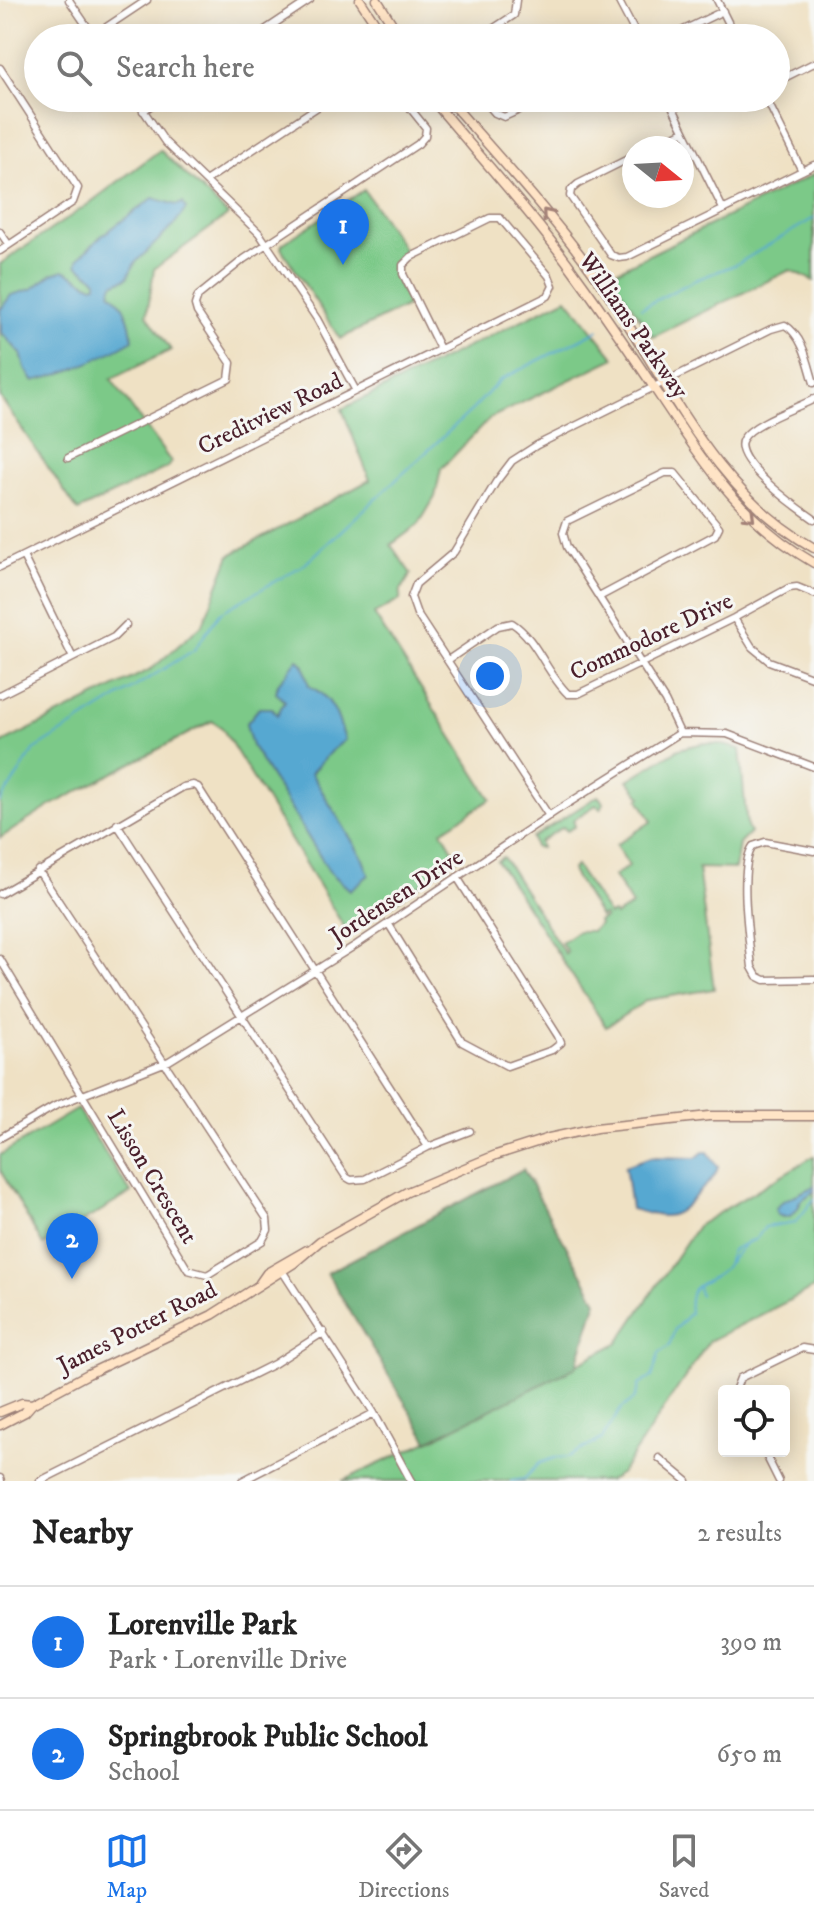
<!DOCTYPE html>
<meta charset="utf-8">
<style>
:root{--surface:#fff;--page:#f6f6f6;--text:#222;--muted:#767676;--line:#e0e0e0;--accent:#1a73e8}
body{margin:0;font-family:"IM FELL DW Pica",serif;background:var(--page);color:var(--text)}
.controls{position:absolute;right:24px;bottom:24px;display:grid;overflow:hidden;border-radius:8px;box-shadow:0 4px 20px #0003}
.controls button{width:72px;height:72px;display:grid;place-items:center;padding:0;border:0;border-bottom:2px solid var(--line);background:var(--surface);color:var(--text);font:40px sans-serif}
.compass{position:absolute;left:622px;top:136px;width:72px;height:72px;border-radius:50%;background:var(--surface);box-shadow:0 4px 20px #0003;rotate:108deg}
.you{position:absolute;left:490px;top:676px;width:28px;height:28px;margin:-20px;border:6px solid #fff;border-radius:50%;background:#1a73e8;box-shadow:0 0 0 12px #1a73e833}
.badge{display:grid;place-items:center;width:52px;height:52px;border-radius:50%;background:var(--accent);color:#fff;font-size:26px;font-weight:700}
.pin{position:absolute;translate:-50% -66px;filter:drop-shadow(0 2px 4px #0008)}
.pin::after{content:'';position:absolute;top:42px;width:28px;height:24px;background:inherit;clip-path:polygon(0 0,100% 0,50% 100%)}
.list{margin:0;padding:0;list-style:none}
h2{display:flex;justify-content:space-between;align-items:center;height:104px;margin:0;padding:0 32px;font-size:34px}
h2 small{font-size:26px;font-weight:400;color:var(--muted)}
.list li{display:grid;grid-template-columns:52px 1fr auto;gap:24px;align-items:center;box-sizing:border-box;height:112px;padding:0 32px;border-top:2px solid var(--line)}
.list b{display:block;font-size:30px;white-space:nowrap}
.list p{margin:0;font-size:26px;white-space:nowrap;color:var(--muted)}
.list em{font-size:26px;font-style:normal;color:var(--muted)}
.icon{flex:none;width:44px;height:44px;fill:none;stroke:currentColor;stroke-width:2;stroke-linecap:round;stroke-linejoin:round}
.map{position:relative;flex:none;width:814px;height:1481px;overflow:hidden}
.search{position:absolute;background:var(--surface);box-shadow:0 4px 20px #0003;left:24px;right:24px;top:24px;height:88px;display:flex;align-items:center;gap:20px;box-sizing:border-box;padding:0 28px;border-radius:44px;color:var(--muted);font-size:30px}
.sheet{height:328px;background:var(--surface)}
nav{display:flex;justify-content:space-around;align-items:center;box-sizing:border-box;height:112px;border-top:2px solid var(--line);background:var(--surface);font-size:22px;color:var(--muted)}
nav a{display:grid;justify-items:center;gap:4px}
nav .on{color:var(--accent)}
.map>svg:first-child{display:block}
.green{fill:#7cc988;stroke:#63745a;stroke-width:2}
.forest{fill:#65ad74;stroke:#586650;stroke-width:2}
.water{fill:#56a8d1;stroke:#50647e;stroke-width:2}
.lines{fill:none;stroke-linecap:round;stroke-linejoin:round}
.stream{stroke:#56a8d1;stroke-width:2}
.street-casing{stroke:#9c8078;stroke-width:9}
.secondary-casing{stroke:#9c8078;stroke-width:11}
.street{stroke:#fff;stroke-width:6}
.secondary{stroke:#ffe4c6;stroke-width:8}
.oneway{stroke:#a48278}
.labels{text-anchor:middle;stroke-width:6;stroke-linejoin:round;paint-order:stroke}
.street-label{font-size:24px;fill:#4a1f2b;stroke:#f6f6f2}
</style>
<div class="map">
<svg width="814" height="1481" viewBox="0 0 814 1481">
<rect width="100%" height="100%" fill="#f6f6f2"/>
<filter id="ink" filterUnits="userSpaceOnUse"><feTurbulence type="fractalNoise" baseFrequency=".0125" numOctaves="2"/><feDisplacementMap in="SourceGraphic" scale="16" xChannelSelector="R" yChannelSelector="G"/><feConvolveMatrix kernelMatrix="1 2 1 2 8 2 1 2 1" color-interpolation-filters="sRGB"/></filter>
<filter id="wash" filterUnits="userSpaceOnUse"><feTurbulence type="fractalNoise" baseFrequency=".006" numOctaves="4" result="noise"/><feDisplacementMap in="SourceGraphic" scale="32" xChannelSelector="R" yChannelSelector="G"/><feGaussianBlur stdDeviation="1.8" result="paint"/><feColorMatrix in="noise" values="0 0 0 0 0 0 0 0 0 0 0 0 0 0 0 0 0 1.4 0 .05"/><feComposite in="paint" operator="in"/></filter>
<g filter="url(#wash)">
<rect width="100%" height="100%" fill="#efe1c4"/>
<!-- green -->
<path class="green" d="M160 150 228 215 154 269 147 315 171 350 111 379 171 462 168 467 78 511 0 397V264L87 205Z
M814 174V281L790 270 653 337 610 274Z
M364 190 405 251C384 267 400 287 409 305L340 339 281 248 282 244Z
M567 298 615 358 490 418 441 469 435 497 419 524 391 545 411 574 401 590 400 600 374 614 491 799 442 831 458 858 349 935 222 728 212 721 52 805 0 838V744L153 668 203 624 230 555 370 480 342 409Z
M704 743 719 744 740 749 747 827 750 833 739 844 735 869 698 868 714 989 647 1000 606 1027 497 861 503 857 565 954 567 952 561 942 578 931H592L599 924 598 921 605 918 603 915 600 917 573 873 572 869 576 866 609 915 613 913 615 916 632 905 614 876 629 866 616 845 652 821 639 799 642 797 628 780 679 749Z
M598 796 604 803 601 809 596 805 573 820 575 826 567 831 563 827 539 842 541 848 535 847 532 838Z
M77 1109 131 1193 43 1245 0 1170V1155Z
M814 1156V1186L786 1201 778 1212 783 1217H789L798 1208 799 1201 814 1191V1288L709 1341 621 1473 608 1481H342L428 1441 618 1343 697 1226Z"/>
<!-- forest -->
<path class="forest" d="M523 1169 597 1301 576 1367 428 1441 327 1273Z"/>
<!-- water -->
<path class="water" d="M153 198 177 205 183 203 186 209 172 227 135 263 127 278 113 284 110 292C126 304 130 321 133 340 102 358 68 374 33 381L25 368 21 354 1 332 0 310 11 295 32 289 52 274 64 270 93 286 97 285V280L77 265 78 259 100 237Z
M298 659 304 666 309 686C333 697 338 717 345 740L331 751 311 773 362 857 369 875 350 890 329 871 252 746 246 724 259 708H272L277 715 285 701 276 693 278 684Z
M703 1152H708L718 1167C715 1179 707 1184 699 1192 672 1222 668 1219 631 1209L625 1166 651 1157 696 1158Z
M814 1186V1191L799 1202 800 1204C795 1214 789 1220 778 1215L775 1209 783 1201Z"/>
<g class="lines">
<!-- stream -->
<path class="stream" d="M641 308 693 281 737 264 814 218
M0 802 34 750 194 650 220 613 305 564 473 409 500 380 598 330
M729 1262 743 1246
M698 1287 700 1295
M511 1481 524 1479 540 1463 554 1458 568 1457 602 1439 621 1409 635 1398 639 1385 652 1377 659 1353 669 1346 675 1329 690 1313C686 1276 711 1287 726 1266 730 1260 728 1255 733 1249L756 1239 765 1227 796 1222 814 1199"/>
</g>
</g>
<g filter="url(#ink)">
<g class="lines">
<!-- street casing -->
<g class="street-casing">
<path id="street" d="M69 0 95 38
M618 0 638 38
M717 0 736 38
M93 36 147 0
M253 38 310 0
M479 38 514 15 516 0
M667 38 723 11
M0 68 78 188 73 202 0 251
M776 82 814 63
M135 98 165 142 259 233 317 319 356 391
M482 98 495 113 504 117 546 98
M668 98 723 209
M766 98 802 171
M143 111 162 98
M650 148 684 131
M634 156 578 184 571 190 570 196 611 255 619 258 627 257 814 165
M207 180 331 98
M0 232 9 245
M814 399C797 408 752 423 743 439 730 460 798 508 814 519
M68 458 229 379 231 363 197 312 195 305 198 296 244 259 418 144 425 136 426 128 402 98
M23 556 73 658
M0 567 548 296 553 286 549 276 500 218H490L411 257 403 265V274L440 349
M599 597 715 535 719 527 675 473H665L567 521 563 533 567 547 665 701 680 733
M734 618 752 647 769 661 814 678
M448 660 498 626 512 623C537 639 546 673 568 694H578L734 618 789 588 797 587 814 594
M0 695 114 637 126 625
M549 816 417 614 411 597 416 584 454 552 496 482 512 461 537 445 771 329 785 325C803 336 808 363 814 383
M117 824 346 1177 351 1180 365 1179 428 1147 470 1131
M814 851 765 842 753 846C738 866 749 940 752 967L757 976 765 980 814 979
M0 894 183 787 193 785 198 787 428 1147
M388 923 462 1042 507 1066 552 1050 561 1043 558 1036 457 877
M0 959 188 1270 207 1275 262 1241 268 1230 267 1219 38 870
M0 1138 55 1106 169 1061 356 945 556 811 680 733 727 734 814 767
M281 1269 374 1413 411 1481
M735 1391 740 1378 802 1348 814 1350
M764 1451 779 1481
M659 1458 687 1481
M0 1478 1 1481
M40 1481 274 1364 324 1332
M242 1481 374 1413"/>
</g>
<!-- secondary casing -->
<g class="secondary-casing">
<path id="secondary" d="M360 0 385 38
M377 0 401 38
M431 98C480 157 532 213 577 276 607 317 635 359 663 401 707 467 743 522 814 563
M447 98C498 156 550 213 596 276 665 372 706 487 814 548
M260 1283 267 1273 307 1250
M0 1412 22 1403 32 1404
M0 1425 25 1412 32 1404 88 1374 212 1315 294 1263 320 1241 407 1192 496 1155 549 1138 596 1128 709 1116H814"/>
</g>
<!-- street -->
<use href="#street" class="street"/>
<!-- secondary -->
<use href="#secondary" class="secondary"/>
</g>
<!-- one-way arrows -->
<defs><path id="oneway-chevron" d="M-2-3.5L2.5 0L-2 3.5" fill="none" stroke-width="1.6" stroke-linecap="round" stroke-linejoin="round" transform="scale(2)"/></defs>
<g class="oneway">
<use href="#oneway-chevron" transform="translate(547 214) rotate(-130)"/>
<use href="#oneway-chevron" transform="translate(750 516) rotate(44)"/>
</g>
</g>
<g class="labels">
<!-- street labels -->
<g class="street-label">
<text transform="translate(634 325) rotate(55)" y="8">Williams Parkway</text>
<text transform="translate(270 413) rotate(-26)" y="8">Creditview Road</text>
<text transform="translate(651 636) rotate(-25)" y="8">Commodore Drive</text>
<text transform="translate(396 896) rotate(-33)" y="8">Jordensen Drive</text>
<text transform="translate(153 1176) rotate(59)" y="8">Lisson Crescent</text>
<text transform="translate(137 1327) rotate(-27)" y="8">James Potter Road</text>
</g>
</g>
</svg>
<div class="controls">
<button><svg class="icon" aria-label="locate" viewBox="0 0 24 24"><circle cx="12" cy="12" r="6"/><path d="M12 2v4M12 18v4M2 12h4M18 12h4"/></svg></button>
</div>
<svg class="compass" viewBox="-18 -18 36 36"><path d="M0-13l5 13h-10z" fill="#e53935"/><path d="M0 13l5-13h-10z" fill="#767676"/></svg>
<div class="you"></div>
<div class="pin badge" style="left:343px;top:265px">1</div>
<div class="pin badge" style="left:72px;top:1279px">2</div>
<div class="search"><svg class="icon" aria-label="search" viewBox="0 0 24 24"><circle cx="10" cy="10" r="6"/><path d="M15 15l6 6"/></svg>Search here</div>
</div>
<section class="sheet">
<h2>Nearby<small>2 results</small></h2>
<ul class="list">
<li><span class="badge">1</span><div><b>Lorenville Park</b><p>Park · Lorenville Drive</p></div><em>390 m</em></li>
<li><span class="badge">2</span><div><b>Springbrook Public School</b><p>School</p></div><em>650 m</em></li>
</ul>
</section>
<nav>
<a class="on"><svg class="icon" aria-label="map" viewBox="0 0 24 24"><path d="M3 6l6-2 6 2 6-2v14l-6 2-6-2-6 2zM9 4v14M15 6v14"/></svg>Map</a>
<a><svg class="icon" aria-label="directions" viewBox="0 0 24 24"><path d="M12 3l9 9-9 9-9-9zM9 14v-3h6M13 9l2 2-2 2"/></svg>Directions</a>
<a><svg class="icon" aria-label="saved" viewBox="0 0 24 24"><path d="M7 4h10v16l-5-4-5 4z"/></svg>Saved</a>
</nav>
